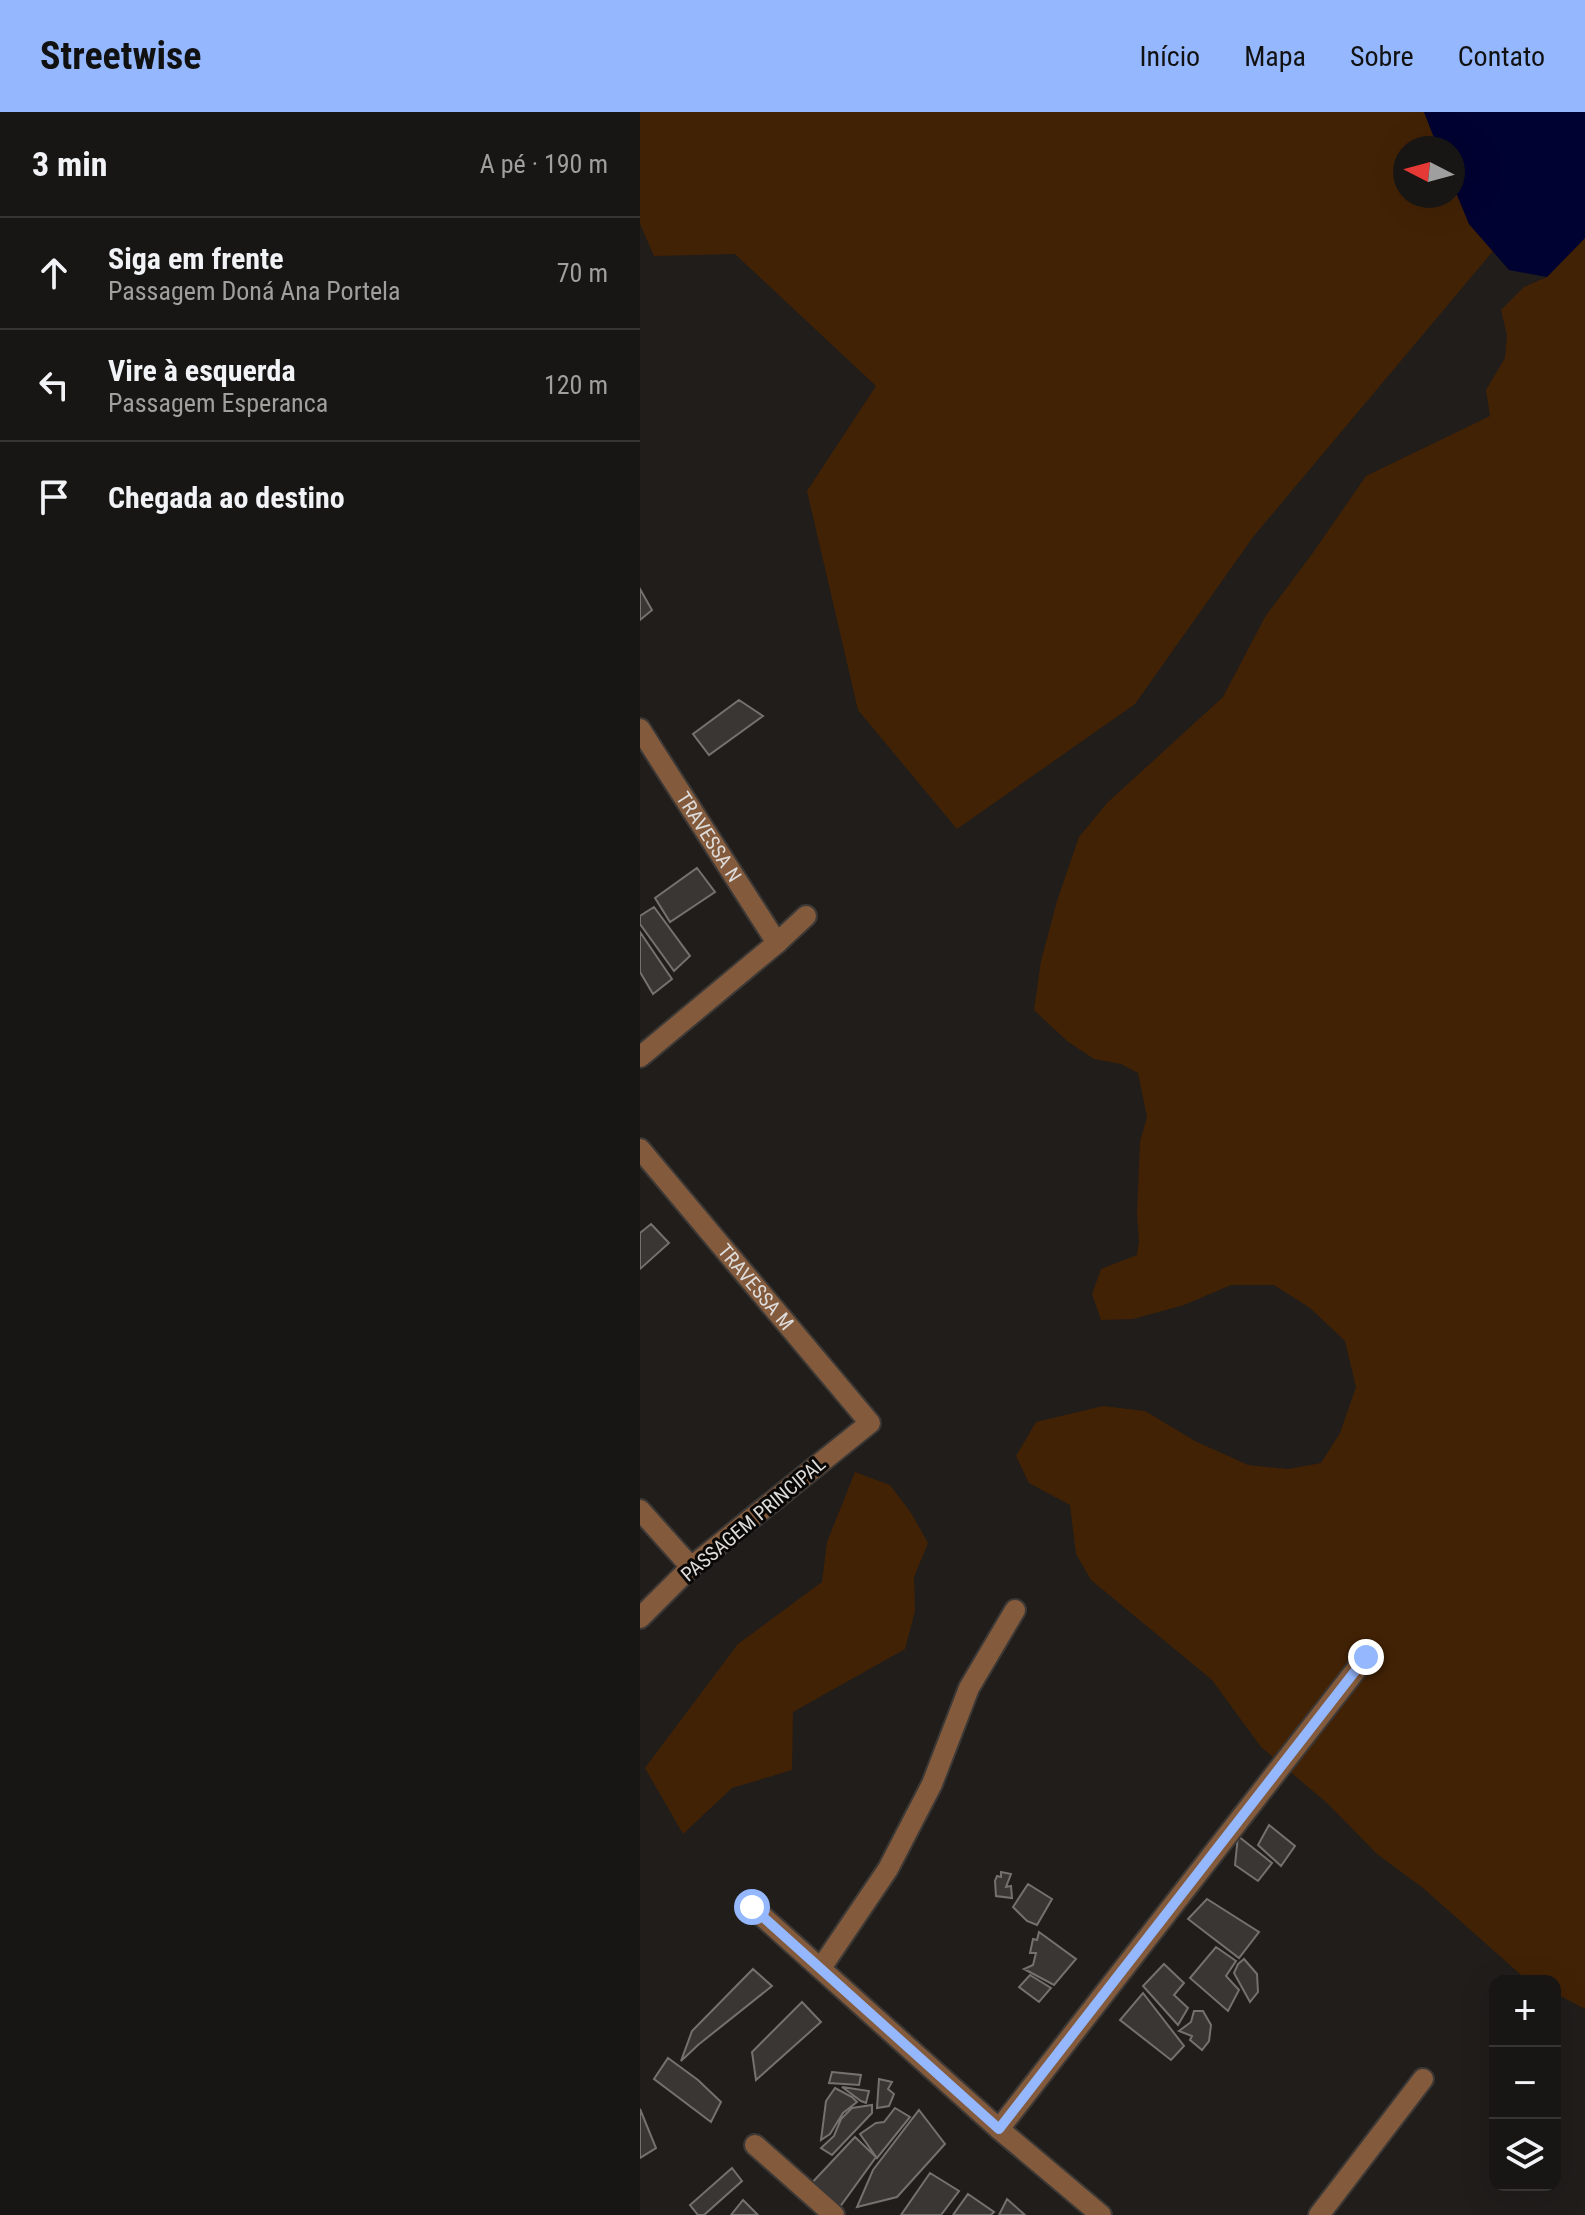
<!DOCTYPE html>
<html lang="pt">
<meta charset="utf-8">
<style>
:root{--surface:#181614;--page:#252322;--text:#f1f3f6;--muted:#9f9fa0;--line:#363534;--accent:#94b7fd}
body{margin:0;font-family:"Roboto Condensed",sans-serif;background:var(--page);color:var(--text)}
.controls{position:absolute;right:24px;bottom:24px;display:grid;overflow:hidden;border-radius:16px;box-shadow:0 8px 32px #0002}
.controls button{width:72px;height:72px;display:grid;place-items:center;padding:0;border:0;border-bottom:2px solid var(--line);background:var(--surface);color:var(--text);font:40px sans-serif}
.compass{position:absolute;left:753px;top:24px;width:72px;height:72px;border-radius:50%;background:var(--surface);box-shadow:0 8px 32px #0002;rotate:276deg}
.stop{position:absolute;width:24px;height:24px;margin:-18px;border:6px solid #94b7fd;border-radius:50%;background:#fff}
.stop.end{background:#94b7fd;border-color:#fff;box-shadow:0 2px 8px #0008}
.list{margin:0;padding:0;list-style:none}
h2{display:flex;justify-content:space-between;align-items:center;height:104px;margin:0;padding:0 32px;font-size:34px}
h2 small{font-size:26px;font-weight:400;color:var(--muted)}
.list li{display:grid;grid-template-columns:52px 1fr auto;gap:24px;align-items:center;box-sizing:border-box;height:112px;padding:0 32px;border-top:2px solid var(--line)}
.list b{display:block;font-size:30px;white-space:nowrap}
.list p{margin:0;font-size:26px;white-space:nowrap;color:var(--muted)}
.list em{font-size:26px;font-style:normal;color:var(--muted)}
.icon{flex:none;width:44px;height:44px;fill:none;stroke:currentColor;stroke-width:2;stroke-linecap:round;stroke-linejoin:round}
.map{position:relative;flex:none;width:945px;height:2103px;overflow:hidden}
header{display:flex;align-items:center;gap:48px;box-sizing:border-box;height:112px;padding:0 40px;background:var(--accent);color:#111}
header strong{font-size:38px}
nav{display:flex;gap:44px;margin-inline-start:auto;font-size:28px}
main{display:flex}
aside{flex:1;background:var(--surface)}
.map>svg:first-child{display:block}
.green{fill:#422205}
.water{fill:#000232}
.building{fill:#393634;stroke:#74716e;stroke-width:2}
.lines{fill:none;stroke-linecap:round;stroke-linejoin:round}
.minor-casing{stroke:#3b3836;stroke-width:24}
.minor{stroke:#835a3b;stroke-width:20}
.route{stroke:#94b7fd;stroke-width:10}
.labels{text-anchor:middle;stroke-width:6;stroke-linejoin:round;paint-order:stroke}
.street-label{font-size:20px;fill:#dedcdb;stroke:#090807}
</style>
<header>
<strong>Streetwise</strong>
<nav><a>Início</a><a>Mapa</a><a>Sobre</a><a>Contato</a></nav>
</header>
<main>
<aside>
<h2>3 min<small>A pé · 190 m</small></h2>
<ul class="list">
<li><svg class="icon" aria-label="ahead" viewBox="0 0 24 24"><path d="M12 20V5M6 11l6-6 6 6"/></svg><div><b>Siga em frente</b><p>Passagem Doná Ana Portela</p></div><em>70 m</em></li>
<li><svg class="icon" aria-label="left" viewBox="0 0 24 24"><path d="M17 20v-9H6M10 6l-5 5 5 5"/></svg><div><b>Vire à esquerda</b><p>Passagem Esperanca</p></div><em>120 m</em></li>
<li><svg class="icon" aria-label="arrive" viewBox="0 0 24 24"><path d="M6 21V4h12l-3 4 3 4H6"/></svg><div><b>Chegada ao destino</b></div></li>
</ul>
</aside>
<div class="map">
<svg width="945" height="2103" viewBox="0 0 945 2103">
<rect width="100%" height="100%" fill="#201d1b"/>
<!-- green -->
<path class="green" d="M0 0H784L798 36H765V84H813V73L829 112 853 139 613 425 495 592 317 717 218 598 167 379 236 274 95 142 14 144 0 112Z
M945 126V1897L915 1881V1869H888L783 1776 737 1742 688 1692 621 1635 572 1568 451 1468 436 1442 430 1393 389 1371 376 1344 396 1310 463 1294 505 1299 555 1329 608 1353 648 1357 681 1351 700 1321 716 1275 705 1229 670 1196 634 1173H591L544 1193 493 1207 461 1208 452 1182 461 1157 497 1143 499 1128 497 1102 500 1030 507 1005 498 961 481 952 454 947 427 929 394 898 401 849 417 789 439 725 467 691 583 585 625 505 672 442 726 364 850 304 846 278 865 246 867 223 861 198 884 175 907 165Z
M215 1360 250 1373 271 1401 288 1431 274 1465 275 1499 265 1537 153 1600 152 1658 92 1676 43 1722 5 1656 98 1532 182 1470 187 1430Z"/>
<!-- water -->
<path class="water" d="M784 0H945V126L907 165 869 158 829 112 813 73V36H798Z"/>
<!-- building -->
<path class="building" d="M0 477 12 498 0 508Z
M99 588 123 604 69 643 53 622Z
M57 756 75 780 30 810 15 786Z
M14 795 50 844 34 859 0 812V804Z
M0 820 32 867 13 882 0 860Z
M11 1112 29 1131 0 1157V1121Z
M629 1713 655 1734 641 1754 618 1733Z
M598 1724 632 1751 618 1769 595 1753Z
M361 1760 371 1762 366 1775 371 1774 372 1786 356 1784 355 1769 357 1764 361 1765Z
M388 1772 412 1787 397 1813 387 1809 373 1795Z
M567 1787 619 1820 599 1846 548 1807Z
M399 1820 436 1847 414 1873 384 1857 393 1853 396 1841H390L393 1827 397 1828Z
M576 1835 596 1849 586 1864 599 1878 588 1899 550 1866Z
M604 1847 617 1862 618 1880 610 1890 594 1861 598 1852Z
M524 1852 544 1871 534 1883 548 1896 538 1913 503 1874Z
M113 1857 132 1874 58 1933 41 1949 52 1919Z
M390 1863 411 1876 399 1890 379 1875Z
M503 1881 544 1934 531 1948 480 1908Z
M162 1890 181 1910 116 1968 112 1940Z
M554 1899H563L571 1913 569 1929 562 1938 550 1928 552 1924 539 1919 551 1910Z
M28 1946 58 1968 81 1990 71 2010 14 1967Z
M192 1960 221 1963 219 1973 189 1971Z
M239 1967 252 1970 248 1977 254 1982 249 1994 237 1996Z
M202 1975 229 1979 226 1991 221 1989Z
M195 1976 212 1985 217 1990 203 2001 190 2022 181 2028 186 1989Z
M232 1993V2001L192 2043 181 2036 194 2024 201 2007 212 1996Z
M255 1996 270 2005 237 2046 220 2022 236 2011 244 2010Z
M0 1997 16 2036 0 2046Z
M279 1998 305 2032 257 2085 217 2095 233 2058Z
M215 2025 236 2045 194 2103 167 2076Z
M92 2056 102 2069 64 2103H58L50 2093Z
M290 2061 319 2079 301 2103H261Z
M328 2082 354 2100 351 2103H313Z
M367 2087 385 2103H359Z
M103 2088 118 2103H91Z"/>
<g class="lines">
<!-- minor casing -->
<g class="minor-casing">
<g id="minor">
<path id="s1" d="M0 617 137 831"/>
<path d="M0 945 137 831 166 804"/>
<path id="s2" d="M0 1037 230 1311 51 1455 0 1506"/>
<path d="M0 1398 51 1455"/>
<path d="M112 1795 359 2017 461 2103"/>
<path d="M181 1856 248 1757 292 1672 329 1576 375 1498"/>
<path d="M359 2017 726 1545"/>
<path d="M115 2033 194 2103"/>
<path d="M679 2103 783 1967"/>
</g>
</g>
<!-- minor -->
<use href="#minor" class="minor"/>
</g>
<g class="lines">
<!-- route -->
<path class="route" d="M112 1795 359 2017 726 1545"/>
</g>
<g class="labels">
<!-- street labels -->
<g class="street-label">
<text dy="7" stroke="none"><textPath href="#s1" startOffset="128">TRAVESSA N</textPath></text>
<text dy="7" stroke="none"><textPath href="#s2" startOffset="180">TRAVESSA M</textPath></text>
<text transform="translate(113 1407) rotate(-40)" y="7">PASSAGEM PRINCIPAL</text>
</g>
</g>
</svg>
<div class="controls">
<button>+</button>
<button>−</button>
<button><svg class="icon" aria-label="layers" viewBox="0 0 24 24"><path d="M12 4l9 5-9 5-9-5zM3 14l9 5 9-5"/></svg></button>
</div>
<svg class="compass" viewBox="-18 -18 36 36"><path d="M0-13l5 13h-10z" fill="#e53935"/><path d="M0 13l5-13h-10z" fill="#9f9fa0"/></svg>
<div class="stop" style="left:112px;top:1795px"></div>
<div class="stop end" style="left:726px;top:1545px"></div>
</div>
</main>
